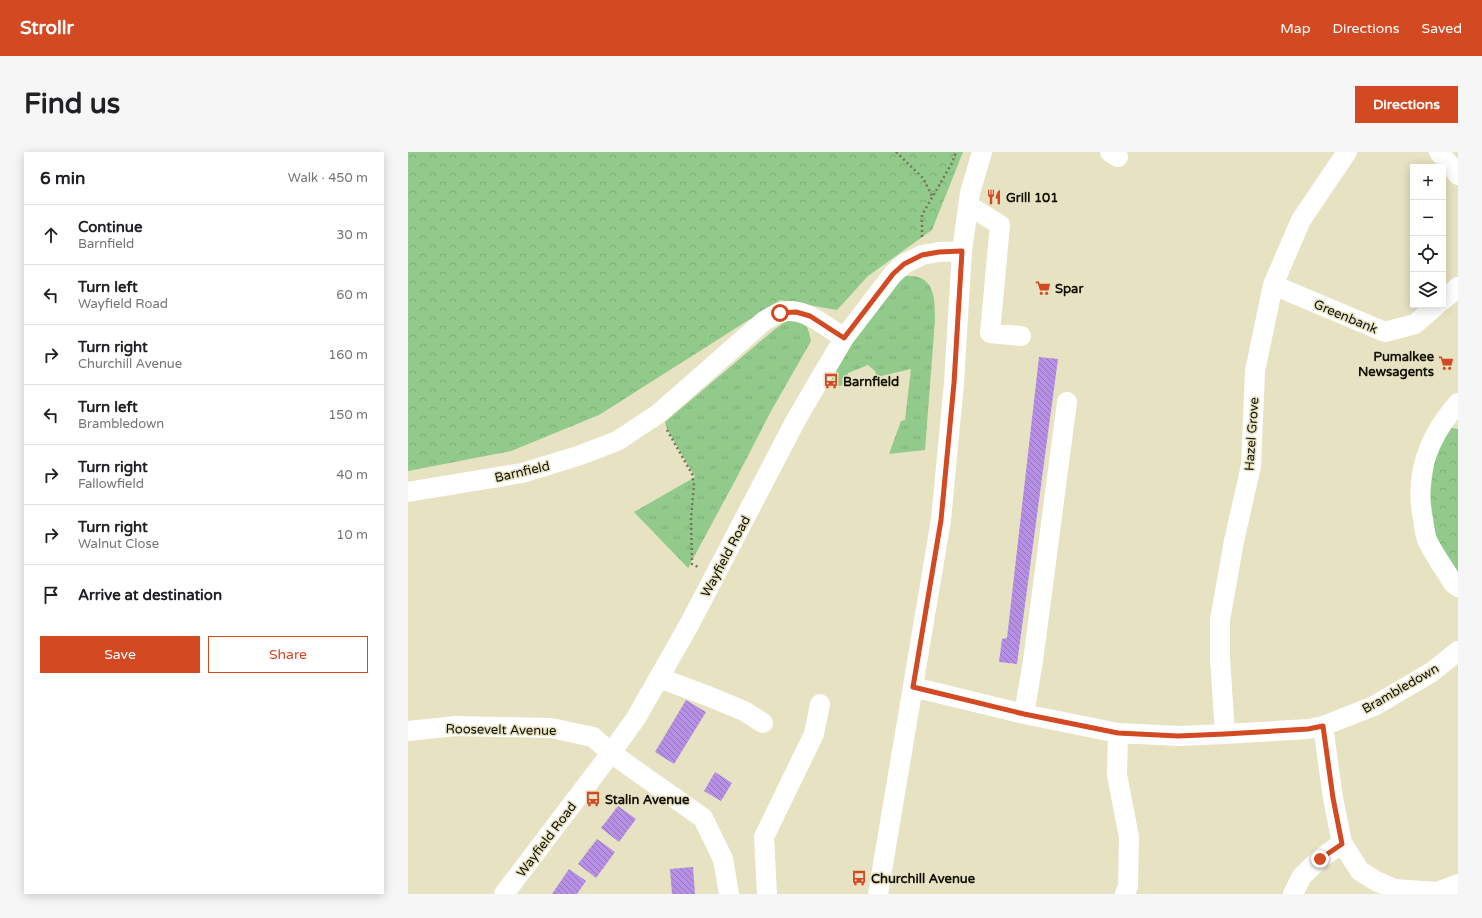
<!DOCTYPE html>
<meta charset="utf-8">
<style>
:root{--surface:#fff;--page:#f6f6f6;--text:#202124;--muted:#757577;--line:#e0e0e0;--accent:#d24922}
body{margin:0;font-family:"Varela Round",sans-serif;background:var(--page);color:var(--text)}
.controls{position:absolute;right:12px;top:12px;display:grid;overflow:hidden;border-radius:0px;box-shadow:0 2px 10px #0003}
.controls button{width:36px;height:36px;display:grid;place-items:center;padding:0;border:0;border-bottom:1px solid var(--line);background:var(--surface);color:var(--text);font:20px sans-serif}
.stop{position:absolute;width:12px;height:12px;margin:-9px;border:3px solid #d24922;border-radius:50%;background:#fff}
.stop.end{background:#d24922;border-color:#fff;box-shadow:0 1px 4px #0008}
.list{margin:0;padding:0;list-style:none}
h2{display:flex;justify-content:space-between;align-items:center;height:52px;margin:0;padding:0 16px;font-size:17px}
h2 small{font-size:13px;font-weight:400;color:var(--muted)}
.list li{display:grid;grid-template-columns:26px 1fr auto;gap:12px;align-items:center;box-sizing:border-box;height:60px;padding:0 16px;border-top:1px solid var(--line)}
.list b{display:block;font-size:15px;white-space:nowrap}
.list p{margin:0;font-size:13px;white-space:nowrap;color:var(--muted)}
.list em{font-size:13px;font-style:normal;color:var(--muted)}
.actions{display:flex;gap:8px;padding:12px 16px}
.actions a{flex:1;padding:9px 0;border:1px solid var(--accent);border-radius:0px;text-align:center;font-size:14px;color:var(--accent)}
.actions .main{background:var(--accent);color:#fff}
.icon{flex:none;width:22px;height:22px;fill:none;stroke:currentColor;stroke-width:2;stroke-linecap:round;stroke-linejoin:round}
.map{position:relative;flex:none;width:1050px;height:742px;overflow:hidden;border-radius:0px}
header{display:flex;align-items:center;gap:24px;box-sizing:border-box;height:56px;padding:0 20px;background:var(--accent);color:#fff}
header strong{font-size:19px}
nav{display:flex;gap:22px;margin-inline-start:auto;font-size:14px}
.intro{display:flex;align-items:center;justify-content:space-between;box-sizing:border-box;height:96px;padding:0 24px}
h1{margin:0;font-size:28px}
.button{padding:10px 18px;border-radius:0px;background:var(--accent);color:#fff;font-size:14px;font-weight:700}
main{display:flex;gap:24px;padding:0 24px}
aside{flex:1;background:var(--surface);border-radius:0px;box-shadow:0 2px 10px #0003}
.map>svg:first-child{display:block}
.grass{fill:url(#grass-tufts)}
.forest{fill:url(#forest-crowns)}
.building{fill:url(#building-back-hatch)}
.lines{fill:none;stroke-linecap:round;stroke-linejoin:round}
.path{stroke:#76735e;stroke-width:2.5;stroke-dasharray:2 3;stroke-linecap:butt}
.minor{stroke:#fff;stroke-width:20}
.route{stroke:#d24922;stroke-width:5}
.labels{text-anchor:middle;stroke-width:3;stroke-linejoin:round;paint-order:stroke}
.poi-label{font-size:13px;font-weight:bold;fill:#111005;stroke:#e7e2c2;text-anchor:start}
.street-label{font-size:13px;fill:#111005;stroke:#e7e2c2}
</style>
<header>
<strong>Strollr</strong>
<nav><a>Map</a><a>Directions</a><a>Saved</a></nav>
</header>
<div class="intro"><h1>Find us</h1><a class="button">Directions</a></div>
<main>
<aside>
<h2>6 min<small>Walk · 450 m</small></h2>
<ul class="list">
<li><svg class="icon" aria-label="ahead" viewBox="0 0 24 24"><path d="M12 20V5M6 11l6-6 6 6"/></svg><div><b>Continue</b><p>Barnfield</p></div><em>30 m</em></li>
<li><svg class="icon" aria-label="left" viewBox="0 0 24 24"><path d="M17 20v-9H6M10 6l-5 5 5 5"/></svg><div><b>Turn left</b><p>Wayfield Road</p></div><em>60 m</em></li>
<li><svg class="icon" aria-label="right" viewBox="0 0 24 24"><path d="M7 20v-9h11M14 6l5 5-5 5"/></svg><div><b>Turn right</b><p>Churchill Avenue</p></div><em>160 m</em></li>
<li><svg class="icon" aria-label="left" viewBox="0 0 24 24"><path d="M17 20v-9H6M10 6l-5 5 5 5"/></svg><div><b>Turn left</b><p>Brambledown</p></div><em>150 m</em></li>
<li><svg class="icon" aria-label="right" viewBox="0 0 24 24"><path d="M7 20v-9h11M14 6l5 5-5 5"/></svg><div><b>Turn right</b><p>Fallowfield</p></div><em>40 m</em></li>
<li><svg class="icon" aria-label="right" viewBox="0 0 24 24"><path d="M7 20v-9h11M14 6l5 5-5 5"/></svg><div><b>Turn right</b><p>Walnut Close</p></div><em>10 m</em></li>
<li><svg class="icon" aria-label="arrive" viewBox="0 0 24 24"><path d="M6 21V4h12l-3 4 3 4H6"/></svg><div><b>Arrive at destination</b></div></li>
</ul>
<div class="actions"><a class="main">Save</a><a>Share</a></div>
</aside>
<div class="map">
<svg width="1050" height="742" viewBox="0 0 1050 742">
<defs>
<pattern id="grass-tufts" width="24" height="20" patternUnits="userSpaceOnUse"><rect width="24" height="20" fill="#92ca8b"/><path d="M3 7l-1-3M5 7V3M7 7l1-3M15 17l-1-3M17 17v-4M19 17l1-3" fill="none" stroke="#7dac76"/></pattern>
<pattern id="forest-crowns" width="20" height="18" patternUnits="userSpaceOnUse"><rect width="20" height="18" fill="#92ca8b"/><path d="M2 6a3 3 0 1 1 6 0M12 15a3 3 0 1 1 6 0" fill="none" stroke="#7dac76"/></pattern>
<pattern id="building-back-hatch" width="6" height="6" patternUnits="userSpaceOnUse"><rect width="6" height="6" fill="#b690e5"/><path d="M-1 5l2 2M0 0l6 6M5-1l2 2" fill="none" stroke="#9374b8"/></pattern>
</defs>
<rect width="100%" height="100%" fill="#e7e2c2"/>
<!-- grass -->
<path class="grass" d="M498 124C527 122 527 146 527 168L517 298 481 302 493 269 497 268 503 217 469 225 467 219 460 213 440 221 436 233 426 235 418 227 489 128Z
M384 168C399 172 400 174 403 189L362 261 328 327 280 416 226 360 287 325 259 277 257 270 367 177 377 170Z"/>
<!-- forest -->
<path class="forest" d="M0 0H555L524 78 460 124 429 158 372 148 191 263 103 299 0 319Z
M1038 275 1050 277V427L1037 411 1019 365 1028 296Z"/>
<!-- building -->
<path class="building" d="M631 205 650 207 609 512 591 510 594 487 599 486Z
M278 548 298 560 266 612 247 600Z
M307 620 324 631 313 649 296 639Z
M210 654 228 667 211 690 193 676Z
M189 687 207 700 188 726 170 712Z
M285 715 287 742H264L262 717Z
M161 717 178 729 169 742H144Z"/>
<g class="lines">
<!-- path -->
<path class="path" d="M488 0 515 26 525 46
M514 85V63L544 11 548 0
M259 278 284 322 286 333 283 366 284 412 290 415"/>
<!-- minor -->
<path class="minor" d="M702 0 710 5
M1031 0 1050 23
M560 53 592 73 582 181 613 184
M865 133 977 180 1007 172 1029 153
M1035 148 1050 135
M1050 251C1020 285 1006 322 1015 367 1016 374 1017 382 1019 388 1026 403 1037 417 1045 431L1050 435
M0 340 114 321 170 304 209 289 250 262 356 169C361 166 366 163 371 161 394 152 418 175 436 186
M251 526 300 544 336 559 355 571
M505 535 616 562 710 581 770 584 817 582 900 577 915 574 966 554 1024 520 1050 499
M616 562 625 509 659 250
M915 574 925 646 934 691 952 719 968 729 986 737 1029 740 1050 732
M0 579 48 574 143 576 185 585 203 601 295 666 315 707 321 742
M710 581 709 623 721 685 720 734 717 742
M817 582 812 506V468L826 389 843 314 847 219 865 133 893 68 939 0
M96 742 203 601 228 566 281 473 389 266 436 186 485 122 496 112 514 103 531 100 554 99
M359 742 356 685 406 582 412 552
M470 742 533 368 546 231 554 99 562 41 574 0
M885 742 894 724 912 707 934 691"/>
</g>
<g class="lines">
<!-- route -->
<path class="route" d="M372 161 388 160 402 164 436 186 485 122 496 112 514 103 531 100 554 99 546 231 533 368 505 535 616 562 710 581 770 584 817 582 900 577 915 574 925 646 934 692 912 707"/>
</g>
<!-- icons -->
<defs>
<g id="restaurant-bare" transform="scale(1.2)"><path d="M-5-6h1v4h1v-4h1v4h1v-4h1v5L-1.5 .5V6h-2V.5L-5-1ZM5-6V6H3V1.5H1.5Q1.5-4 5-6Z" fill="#d24922" stroke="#e7e2c2" stroke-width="2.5" paint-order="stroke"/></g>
<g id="supermarket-bare" transform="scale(1.2)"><path d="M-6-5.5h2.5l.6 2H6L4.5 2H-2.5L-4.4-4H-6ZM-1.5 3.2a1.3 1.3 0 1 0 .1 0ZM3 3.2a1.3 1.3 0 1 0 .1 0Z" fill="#d24922" stroke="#e7e2c2" stroke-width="2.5" paint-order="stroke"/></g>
<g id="bus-bare" transform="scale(1.2)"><path d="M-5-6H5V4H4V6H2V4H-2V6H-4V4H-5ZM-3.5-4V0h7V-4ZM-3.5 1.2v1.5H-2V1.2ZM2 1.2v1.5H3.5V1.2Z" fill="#d24922" stroke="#e7e2c2" stroke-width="2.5" paint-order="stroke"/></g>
</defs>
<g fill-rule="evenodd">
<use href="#restaurant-bare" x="586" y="45"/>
<use href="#supermarket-bare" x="635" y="136"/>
<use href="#supermarket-bare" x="1038" y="211"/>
<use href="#bus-bare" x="423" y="229"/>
<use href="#bus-bare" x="185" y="647"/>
<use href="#bus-bare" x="451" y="726"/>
</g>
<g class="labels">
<!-- poi labels -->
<g class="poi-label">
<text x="598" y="50">Grill 101</text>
<text x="647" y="141">Spar</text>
<text x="1026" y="209" text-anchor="end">Pumalkee<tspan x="1026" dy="15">Newsagents</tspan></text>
<text x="435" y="234">Barnfield</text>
<text x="197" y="652">Stalin Avenue</text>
<text x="463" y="731">Churchill Avenue</text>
</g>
<!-- street labels -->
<g class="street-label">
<text transform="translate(938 164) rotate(23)" y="5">Greenbank</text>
<text transform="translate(843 282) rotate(-86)" y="5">Hazel Grove</text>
<text transform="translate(114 319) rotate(-13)" y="5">Barnfield</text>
<text transform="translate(317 404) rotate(-62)" y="5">Wayfield Road</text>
<text transform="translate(992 536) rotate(-30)" y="5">Brambledown</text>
<text transform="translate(93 577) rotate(1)" y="5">Roosevelt Avenue</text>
<text transform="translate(138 687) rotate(-53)" y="5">Wayfield Road</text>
</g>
</g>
</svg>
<div class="controls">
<button>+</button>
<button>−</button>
<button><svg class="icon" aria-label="locate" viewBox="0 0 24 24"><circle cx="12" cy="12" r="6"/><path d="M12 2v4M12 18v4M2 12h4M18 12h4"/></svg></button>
<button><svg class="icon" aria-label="layers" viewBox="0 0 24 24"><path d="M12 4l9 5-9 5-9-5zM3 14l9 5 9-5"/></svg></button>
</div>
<div class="stop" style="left:372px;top:161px"></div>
<div class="stop end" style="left:912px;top:707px"></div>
</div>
</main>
